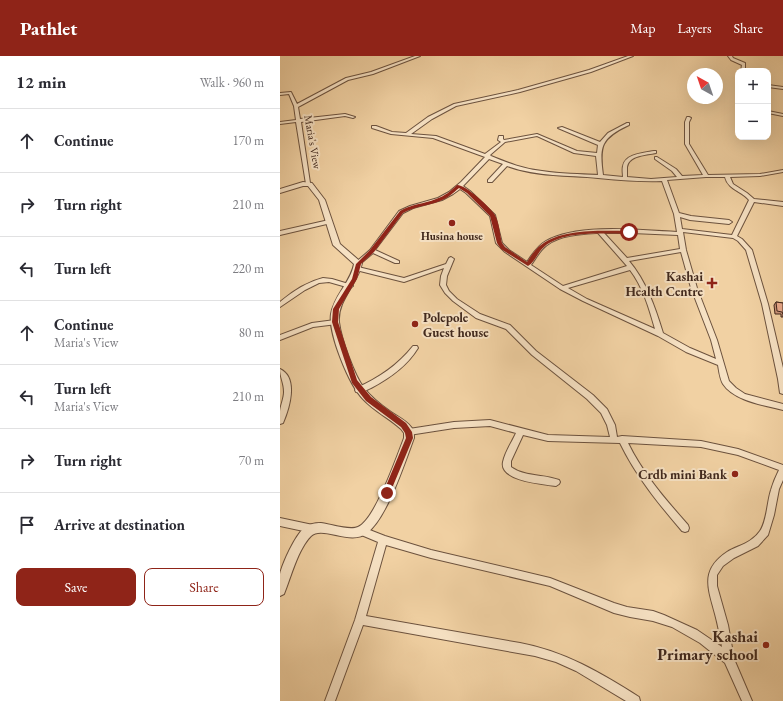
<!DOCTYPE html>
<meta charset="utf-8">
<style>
:root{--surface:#fff;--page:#f7f7f7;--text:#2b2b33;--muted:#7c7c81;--line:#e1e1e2;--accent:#8f2418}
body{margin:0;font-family:"EB Garamond",serif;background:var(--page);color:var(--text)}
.controls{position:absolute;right:12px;top:12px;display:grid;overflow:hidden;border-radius:8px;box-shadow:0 4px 16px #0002}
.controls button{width:36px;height:36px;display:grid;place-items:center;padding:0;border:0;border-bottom:1px solid var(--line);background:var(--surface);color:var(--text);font:20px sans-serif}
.compass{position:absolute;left:407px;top:12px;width:36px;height:36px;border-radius:50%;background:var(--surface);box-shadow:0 4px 16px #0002;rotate:320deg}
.stop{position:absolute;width:12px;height:12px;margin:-9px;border:3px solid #8f2418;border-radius:50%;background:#fff}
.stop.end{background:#8f2418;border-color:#fff;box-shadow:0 1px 4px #0008}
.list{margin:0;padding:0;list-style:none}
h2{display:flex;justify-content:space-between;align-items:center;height:52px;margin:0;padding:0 16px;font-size:17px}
h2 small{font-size:13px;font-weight:400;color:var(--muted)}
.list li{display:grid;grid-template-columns:26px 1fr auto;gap:12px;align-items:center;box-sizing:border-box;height:64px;padding:0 16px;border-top:1px solid var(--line)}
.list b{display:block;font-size:15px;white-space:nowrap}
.list p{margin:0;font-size:13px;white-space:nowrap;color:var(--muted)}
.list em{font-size:13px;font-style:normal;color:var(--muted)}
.actions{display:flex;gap:8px;padding:12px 16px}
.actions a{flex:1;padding:9px 0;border:1px solid var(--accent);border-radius:8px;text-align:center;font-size:14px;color:var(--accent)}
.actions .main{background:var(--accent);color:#fff}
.icon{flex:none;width:22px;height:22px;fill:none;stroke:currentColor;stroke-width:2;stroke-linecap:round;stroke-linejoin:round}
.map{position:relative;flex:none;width:503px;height:645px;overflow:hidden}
header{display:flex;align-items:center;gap:24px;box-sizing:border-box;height:56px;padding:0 20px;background:var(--accent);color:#fff}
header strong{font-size:19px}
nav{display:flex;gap:22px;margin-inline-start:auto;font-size:14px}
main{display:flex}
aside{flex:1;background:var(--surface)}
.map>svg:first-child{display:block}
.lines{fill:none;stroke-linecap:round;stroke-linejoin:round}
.minor-casing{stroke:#6c523e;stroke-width:2}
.tertiary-casing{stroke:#6c523e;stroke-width:2}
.minor{fill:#f6e1c3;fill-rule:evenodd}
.tertiary{fill:#f6e1c3;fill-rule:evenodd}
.wall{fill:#c89279;stroke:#40281d}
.building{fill:#e9aa8d;stroke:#40281d}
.route{fill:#8f2418}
.poi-dot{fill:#8f2418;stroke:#f6e1c3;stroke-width:1.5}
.labels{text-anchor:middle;stroke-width:4;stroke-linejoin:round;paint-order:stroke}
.far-street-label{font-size:11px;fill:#40281d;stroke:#f6e1c3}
.far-poi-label{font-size:11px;font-weight:bold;fill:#40281d;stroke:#f6e1c3}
.poi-label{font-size:13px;font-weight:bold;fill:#40281d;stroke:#f6e1c3;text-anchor:end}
.near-poi-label{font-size:16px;font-weight:bold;fill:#40281d;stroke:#f6e1c3;text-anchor:end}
</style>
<header>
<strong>Pathlet</strong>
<nav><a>Map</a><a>Layers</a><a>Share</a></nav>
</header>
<main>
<aside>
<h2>12 min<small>Walk · 960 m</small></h2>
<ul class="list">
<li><svg class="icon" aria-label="ahead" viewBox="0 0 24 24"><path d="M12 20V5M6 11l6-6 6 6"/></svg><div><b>Continue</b></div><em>170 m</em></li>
<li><svg class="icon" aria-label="right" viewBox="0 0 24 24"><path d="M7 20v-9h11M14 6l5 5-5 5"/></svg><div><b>Turn right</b></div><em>210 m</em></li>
<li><svg class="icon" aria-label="left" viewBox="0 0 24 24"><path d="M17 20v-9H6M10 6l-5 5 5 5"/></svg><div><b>Turn left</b></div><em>220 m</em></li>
<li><svg class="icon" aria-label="ahead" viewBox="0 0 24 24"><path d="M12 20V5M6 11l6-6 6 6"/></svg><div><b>Continue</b><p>Maria's View</p></div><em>80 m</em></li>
<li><svg class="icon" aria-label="left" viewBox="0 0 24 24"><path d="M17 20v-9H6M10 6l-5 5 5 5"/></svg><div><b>Turn left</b><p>Maria's View</p></div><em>210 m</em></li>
<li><svg class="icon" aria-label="right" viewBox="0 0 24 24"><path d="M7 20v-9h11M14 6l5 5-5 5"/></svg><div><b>Turn right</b></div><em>70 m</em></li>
<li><svg class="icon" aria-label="arrive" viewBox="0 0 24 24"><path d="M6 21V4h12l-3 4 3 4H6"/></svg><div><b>Arrive at destination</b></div></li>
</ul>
<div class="actions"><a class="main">Save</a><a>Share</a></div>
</aside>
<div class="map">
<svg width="503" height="645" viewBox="0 0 503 645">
<rect width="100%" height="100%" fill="#f1d1a3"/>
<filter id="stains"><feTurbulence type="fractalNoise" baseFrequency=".005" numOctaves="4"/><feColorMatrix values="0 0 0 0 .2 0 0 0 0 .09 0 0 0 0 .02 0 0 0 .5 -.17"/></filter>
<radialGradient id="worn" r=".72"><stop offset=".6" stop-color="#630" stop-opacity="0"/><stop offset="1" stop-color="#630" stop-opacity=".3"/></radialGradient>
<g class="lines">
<!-- minor casing -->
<g class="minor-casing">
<path id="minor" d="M135 0H140L93 18 68 24 18 51 20 63 65 58 75 61 73 62 65 60 21 66 30 127 26 128 16 66 0 68V66L16 64 14 50 9 38 0 39V37L11 36 17 48 66 22 91 16Z
M348 0H353L311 16 240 36 176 50 152 63 131 78 156 80 205 98 221 86 218 84 219 80H223V83L224 84 257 78 297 95 317 97 318 89 278 72 282 71 320 86 328 77 347 67H349V69C321 82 319 90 323 119L343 121C343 118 342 114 343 110 345 98 363 97 374 95H376V97C367 99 349 99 347 111 347 114 347 118 347 121L371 123 397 121 392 115 375 103V101H377L396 113 402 120 423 119 405 88V66L407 61H409L411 62 409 66V88L428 119 480 118 503 114V116L480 120 450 121 453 128 467 137 474 143 503 146V150L474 146 457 180 462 183 472 194 488 248 503 312V338L500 337 498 323 482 248 466 194 458 185 453 182 403 176 406 194 417 232 437 284 449 325 456 332 465 338 503 348V354C484 349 454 345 443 328 440 323 439 315 438 309L406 296 378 280 303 245 280 233 225 196 216 187 210 160 186 137 180 133 173 138 162 144 133 152 123 157 95 194 119 205V207H115L93 197 80 208 78 209 75 207 90 194 119 155 130 150 158 142 169 136 181 126 205 101 153 82 111 78 92 72V70H96L112 76 126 77 148 61 174 48 238 34 309 14ZM257 80 294 97 316 100 318 119C300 118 280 118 262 115 243 113 228 107 211 100L210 99 225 86ZM209 103 223 108 208 124V126H212L227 110C257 121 287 119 318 122 339 124 361 126 382 125L394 158 397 176C360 174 298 167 266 185 257 190 252 199 247 206L229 194 222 187 215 159 190 135 183 130ZM426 121H445C448 134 462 135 469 144L452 179 402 173 400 161 410 164 449 168 452 166 449 164 411 160 399 157 387 124ZM318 177 347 210 283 230 251 209C256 202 260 194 267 189 280 179 302 178 318 177ZM324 177H352L398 179 400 193 347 202ZM401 196 411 232 431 284 436 303 410 292 383 277C375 251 366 225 349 205ZM350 214C363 231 369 252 375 273L307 243 288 232Z
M448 0H452L453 2 465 7V15H461L462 9 451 4Z
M488 29 503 31V33L488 31Z
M488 55 503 58V60L488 57Z
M49 164 52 166 51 167 0 179V175Z
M171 201 174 203 167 220 166 229 169 235 177 243 200 258 230 269 256 295 313 339 327 353 335 369 337 381 342 380 421 385 458 393 503 409V424L499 433 494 459 488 479 478 490 454 502 443 510 437 519V530L448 569 454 603 472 645H462L445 607 420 587 392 571 373 565 350 561 334 557 270 530 151 502 106 489 86 560 240 587C284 595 321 617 359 641L360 645H346L296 615 276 606 255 600 83 569 55 645H45L75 564 98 486 79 478 78 475 79 472 82 471 105 480 151 494 270 522 334 547 347 551 373 555 384 559 417 574 442 591C440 580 438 569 435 558 428 532 420 514 447 496 459 489 472 487 480 475 487 465 487 446 491 434 493 427 496 420 499 414L458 399 421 391 348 387C363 418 386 444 408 469L409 472 408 475 405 476 402 475C378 447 356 420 340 387L268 385 243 379 231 405V411C245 421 263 418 279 424L280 426 279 428 276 430C263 428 219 425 223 406 225 396 232 386 236 377L210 370 174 372 129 379 126 378 125 376 126 374 129 373 174 366 210 364 268 379 330 381 327 369 321 357 307 343 252 299 226 273 196 262 173 245 165 237 160 229 161 220 164 212 124 226 76 214 75 213 78 211 124 222 166 208 169 202Z
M43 222 52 223 72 229 73 230 70 232 49 226 39 227 25 234 0 251V246C13 235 27 226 43 222Z
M55 264 58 266 57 268 33 271 0 284V279L32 267Z
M133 290H137L138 292C127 310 110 322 91 332 86 334 82 337 76 336L75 334 76 332C99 322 117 310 133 290Z
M0 313C19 322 9 353 3 367L0 368C0 364 0 359 0 355 1 348 4 342 4 336 4 327 0 321 0 313Z
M0 462 33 469 36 470 37 473 36 476 33 477 0 470Z"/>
</g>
<!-- tertiary casing -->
<g class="tertiary-casing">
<path id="tertiary" d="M23 126 32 127 45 144 60 188 82 207C78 228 57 244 59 266 61 282 74 319 84 332 91 341 101 349 111 356 118 361 126 364 131 371 134 374 134 377 134 382 125 406 107 462 87 477 71 490 42 469 31 480 18 493 11 521 4 538L0 540C0 533 0 525 0 518 3 506 15 480 24 472 29 468 35 467 41 467 51 468 69 475 78 471 95 464 117 400 124 382V377L121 373C109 362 94 355 83 343 69 329 48 277 51 258 54 239 71 226 74 208L53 189 39 144 28 130H23L0 137V133Z"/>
</g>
<!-- minor -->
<use href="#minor" class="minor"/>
<!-- tertiary -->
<use href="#tertiary" class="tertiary"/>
</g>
<!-- wall -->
<path class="wall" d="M496 246 503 247V261H501V258H495L494 249Z"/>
<!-- building -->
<path class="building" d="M496 246 503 247V258L502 256 497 255Z"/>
<!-- route -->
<path class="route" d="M177 129C186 129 210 151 215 159 219 166 220 179 222 187L225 191 247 206C251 200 255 193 261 189 283 172 323 175 349 175L352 176 349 178C325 178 283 174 264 191 257 197 255 206 248 210L221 193 217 187 210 160 187 137 179 132C173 137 168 142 160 145 148 150 135 150 123 157L94 196 81 208 77 223 59 253 58 266 77 324 91 341 126 367 132 376 133 382 110 437 107 440 103 437 126 382 125 377 121 371 86 345 72 327 52 266 53 253 72 223 76 208 90 194 120 155C131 148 144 148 156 143 165 140 171 135 177 129Z"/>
<!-- markers -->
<g class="poi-dot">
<circle cx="172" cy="167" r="4"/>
<path d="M430 221h4v4h4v4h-4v4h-4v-4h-4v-4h4z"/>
<circle cx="135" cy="268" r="4"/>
<circle cx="455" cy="418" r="4"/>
<circle cx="486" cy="589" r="4"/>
</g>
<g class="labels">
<!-- far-street labels -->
<g class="far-street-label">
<text transform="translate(33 86) rotate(80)" y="4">Maria's View</text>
</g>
<!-- far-poi labels -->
<g class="far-poi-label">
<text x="172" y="184">Husina house</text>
</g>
<!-- poi labels -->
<g class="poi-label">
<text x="423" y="225">Kashai<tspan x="423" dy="15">Health Centre</tspan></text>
<text x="143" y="266" text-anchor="start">Polepole<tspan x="143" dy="15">Guest house</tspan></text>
<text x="447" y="423">Crdb mini Bank</text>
</g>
<!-- near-poi labels -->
<g class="near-poi-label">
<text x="478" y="586">Kashai<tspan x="478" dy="18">Primary school</tspan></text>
</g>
</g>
<rect width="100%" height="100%" filter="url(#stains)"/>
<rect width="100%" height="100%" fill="url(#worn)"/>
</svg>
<div class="controls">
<button>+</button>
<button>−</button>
</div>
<svg class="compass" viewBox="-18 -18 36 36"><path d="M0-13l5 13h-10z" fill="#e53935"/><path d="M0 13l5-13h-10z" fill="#7c7c81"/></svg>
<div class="stop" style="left:349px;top:176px"></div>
<div class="stop end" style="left:107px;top:437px"></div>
</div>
</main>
